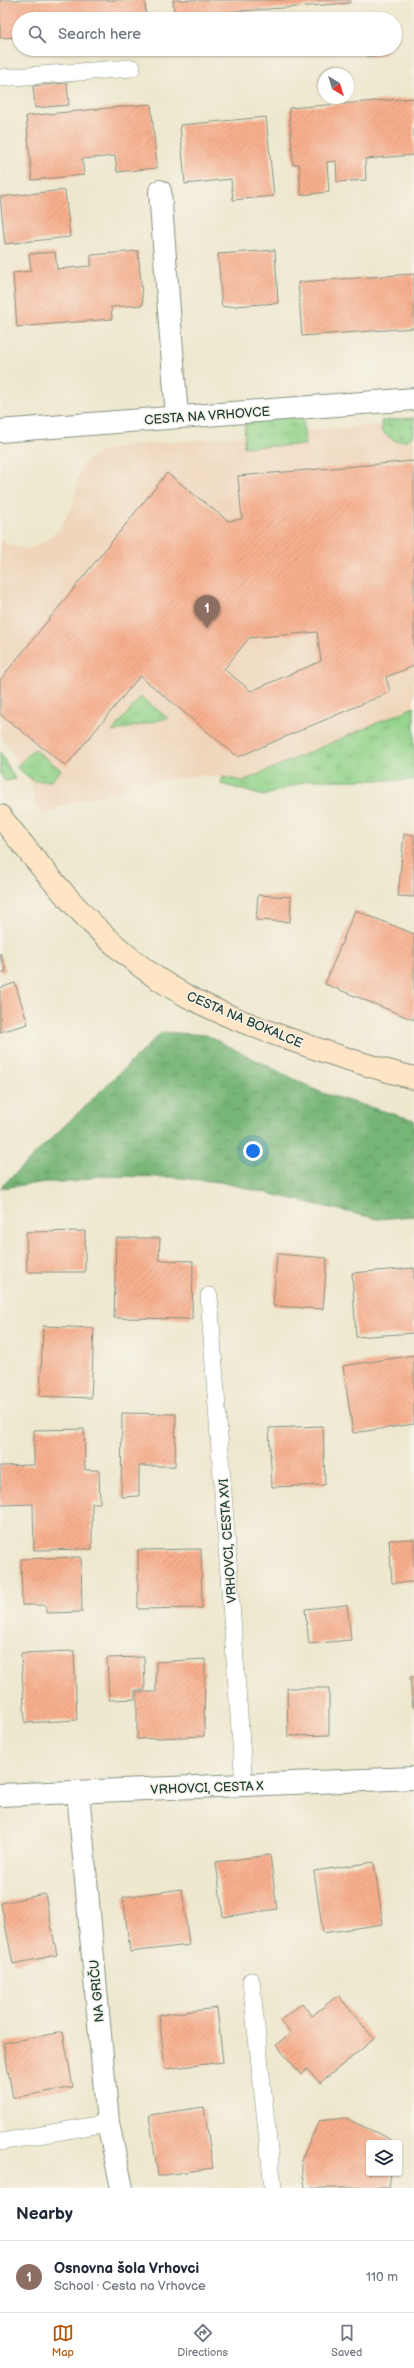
<!DOCTYPE html>
<meta charset="utf-8">
<style>
:root{--surface:#fff;--page:#f2f2f3;--text:#1f2937;--muted:#747a83;--line:#e0e1e3;--accent:#b45309}
body{margin:0;font-family:"Balsamiq Sans",sans-serif;background:var(--page);color:var(--text)}
.controls{position:absolute;right:12px;bottom:12px;display:grid;overflow:hidden;border-radius:4px;box-shadow:0 1px 3px #0004}
.controls button{width:36px;height:36px;display:grid;place-items:center;padding:0;border:0;border-bottom:1px solid var(--line);background:var(--surface);color:var(--text);font:20px sans-serif}
.compass{position:absolute;left:318px;top:68px;width:36px;height:36px;border-radius:50%;background:var(--surface);box-shadow:0 1px 3px #0004;rotate:142deg}
.you{position:absolute;left:253px;top:1151px;width:14px;height:14px;margin:-10px;border:3px solid #fff;border-radius:50%;background:#1a73e8;box-shadow:0 0 0 6px #1a73e833}
.badge{display:grid;place-items:center;width:26px;height:26px;border-radius:50%;background:var(--accent);color:#fff;font-size:13px;font-weight:700}
.pin{position:absolute;translate:-50% -33px;filter:drop-shadow(0 1px 2px #0008)}
.pin::after{content:'';position:absolute;top:21px;width:14px;height:12px;background:inherit;clip-path:polygon(0 0,100% 0,50% 100%)}
.list{margin:0;padding:0;list-style:none}
h2{display:flex;justify-content:space-between;align-items:center;height:52px;margin:0;padding:0 16px;font-size:17px}
h2 small{font-size:13px;font-weight:400;color:var(--muted)}
.list li{display:grid;grid-template-columns:26px 1fr auto;gap:12px;align-items:center;box-sizing:border-box;height:72px;padding:0 16px;border-top:1px solid var(--line)}
.list b{display:block;font-size:15px;white-space:nowrap}
.list p{margin:0;font-size:13px;white-space:nowrap;color:var(--muted)}
.list em{font-size:13px;font-style:normal;color:var(--muted)}
.icon{flex:none;width:22px;height:22px;fill:none;stroke:currentColor;stroke-width:2;stroke-linecap:round;stroke-linejoin:round}
.map{position:relative;flex:none;width:414px;height:2188px;overflow:hidden}
.search{position:absolute;background:var(--surface);box-shadow:0 1px 3px #0004;left:12px;right:12px;top:12px;height:44px;display:flex;align-items:center;gap:10px;box-sizing:border-box;padding:0 14px;border-radius:22px;color:var(--muted);font-size:15px}
.sheet{height:124px;background:var(--surface)}
nav{display:flex;justify-content:space-around;align-items:center;box-sizing:border-box;height:56px;border-top:1px solid var(--line);background:var(--surface);font-size:11px;color:var(--muted)}
nav a{display:grid;justify-items:center;gap:2px}
nav .on{color:var(--accent)}
.map>svg:first-child{display:block}
.built{fill:#efd6bb}
.grass{fill:url(#grass-tufts);stroke:#59885f}
.forest{fill:url(#forest-crowns);stroke:#4a7955}
.building{fill:url(#building-hatch);fill-rule:evenodd}
.lines{fill:none;stroke-linecap:round;stroke-linejoin:round}
.lane-casing{stroke:#869282;stroke-width:18}
.street-casing{stroke:#869282;stroke-width:24}
.secondary-casing{stroke:#869282;stroke-width:24}
.lane{stroke:#fff;stroke-width:17}
.street{stroke:#fff;stroke-width:22}
.secondary{stroke:#fde5c5;stroke-width:22}
.labels{text-anchor:middle;stroke-width:3;stroke-linejoin:round;paint-order:stroke}
.street-label{font-size:13px;fill:#1f3d34;stroke:#f7f3e8}
</style>
<div class="map">
<svg width="414" height="2188" viewBox="0 0 414 2188">
<defs>
<pattern id="grass-tufts" width="24" height="20" patternUnits="userSpaceOnUse"><rect width="24" height="20" fill="#93d38a"/><path d="M3 7l-1-3M5 7V3M7 7l1-3M15 17l-1-3M17 17v-4M19 17l1-3" fill="none" stroke="#77ac72"/></pattern>
<pattern id="forest-crowns" width="20" height="18" patternUnits="userSpaceOnUse"><rect width="20" height="18" fill="#76b576"/><path d="M2 6a3 3 0 1 1 6 0M12 15a3 3 0 1 1 6 0" fill="none" stroke="#609462"/></pattern>
<pattern id="building-hatch" width="6" height="6" patternUnits="userSpaceOnUse"><rect width="6" height="6" fill="#f8af8d"/><path d="M-1 1l2-2M0 6l6-6M5 7l2-2" fill="none" stroke="#d4977a"/></pattern>
</defs>
<rect width="100%" height="100%" fill="#f7f3e8"/>
<filter id="ink" filterUnits="userSpaceOnUse"><feTurbulence type="fractalNoise" baseFrequency=".025" numOctaves="2"/><feDisplacementMap in="SourceGraphic" scale="8" xChannelSelector="R" yChannelSelector="G"/><feConvolveMatrix kernelMatrix="1 2 1 2 8 2 1 2 1" color-interpolation-filters="sRGB"/></filter>
<filter id="wash" filterUnits="userSpaceOnUse"><feTurbulence type="fractalNoise" baseFrequency=".012" numOctaves="4" result="noise"/><feDisplacementMap in="SourceGraphic" scale="16" xChannelSelector="R" yChannelSelector="G"/><feGaussianBlur stdDeviation="0.9" result="paint"/><feColorMatrix in="noise" values="0 0 0 0 0 0 0 0 0 0 0 0 0 0 0 0 0 1.4 0 .05"/><feComposite in="paint" operator="in"/></filter>
<g filter="url(#wash)">
<rect width="100%" height="100%" fill="#eee8cf"/>
<!-- built -->
<path class="built" d="M414 422V707L243 781 200 775 168 779 66 804 42 817 35 803 31 783 0 735V539L7 545 29 549 45 541 59 530 73 505 81 465 100 451 132 445Z"/>
<!-- grass -->
<path class="grass" d="M303 416 305 445 244 447 245 421Z
M414 418V434L408 440 395 441 382 432 381 421Z
M141 697 168 718 112 732Z
M414 707V780H309L264 796 221 784 223 777 243 781Z
M34 749 61 770 51 781H34L16 767Z
M0 752 15 779 5 781 0 774Z"/>
<!-- forest -->
<path class="forest" d="M162 1032 206 1035 322 1093 414 1120V1216L378 1219 220 1182 171 1177 97 1176 75 1182H47L0 1188Z"/>
<g id="blocks">
<!-- building -->
<path class="building" d="M0 0H145L146 19H19V37L0 38Z
M173 0H350V3L174 16Z
M352 49H384V54L367 56V50L352 52Z
M67 83 69 105 35 108 33 86Z
M414 98V155L365 159 366 180 337 182 336 161 327 162 329 192 301 195 299 164 293 165 289 108Z
M151 104 157 168 117 172 115 156 82 159 84 175 32 180 26 116Z
M266 117 274 196 233 200 231 179 185 184 180 125Z
M65 190 70 237 5 244 0 197Z
M275 250 278 303 222 307 218 254Z
M138 251 143 305 111 307 112 319 17 327 13 273 31 271 29 254 55 252 57 269 91 266V255Z
M414 274V328L302 336 298 282Z
M414 461V666L386 677 390 692 238 757 140 676 66 766 0 714V680L167 473 228 521 242 519 238 476ZM317 632 321 661 251 691 224 669 249 638Z
M404 834 414 835V897L398 896Z
M258 895 291 897 290 922 256 920Z
M355 910 414 934V1020L325 984Z
M0 953 6 971 0 973Z
M15 983 28 1024 0 1032V988Z
M85 1231V1272H27L26 1232Z
M116 1238H160L159 1260 193 1261 192 1319 114 1318Z
M277 1254 327 1258 323 1309 273 1306Z
M414 1268V1333L356 1337 352 1273Z
M43 1326 94 1328 91 1398 40 1396Z
M414 1355V1424L353 1433 343 1366Z
M122 1413 176 1414 175 1466H139V1496L121 1497Z
M323 1426 325 1485 272 1487 269 1428Z
M84 1429 85 1470H99L100 1503H92V1549L34 1550 33 1504 0 1505V1466L34 1465V1430Z
M414 1539V1582L392 1583 389 1540Z
M201 1549 202 1608 138 1609V1550Z
M81 1557 82 1612 46 1613V1605H22L21 1559Z
M347 1605 351 1640 309 1644 305 1609Z
M74 1651 77 1720 25 1723 21 1653Z
M144 1657 145 1690H135V1699L109 1700 107 1658Z
M205 1659 204 1736 137 1739V1692H156V1662Z
M410 1677H414V1707H413Z
M287 1688H329V1735L288 1736Z
M270 1855 277 1909 223 1917 216 1862Z
M374 1862 383 1924 323 1933 314 1871Z
M182 1889 189 1945 130 1952 123 1897Z
M45 1894 57 1955 13 1964 1 1903Z
M338 1995 374 2039 320 2083 307 2069 301 2074 276 2045 291 2033 280 2021 302 2003 312 2016Z
M217 2008 223 2062 165 2069 159 2015Z
M63 2032 73 2087 13 2098 3 2043Z
M204 2107 213 2168 158 2176 149 2115Z
M345 2118 386 2137 395 2143H369V2173H391L389 2188H305L301 2160 319 2121Z"/>
</g>
</g>
<g filter="url(#ink)">
<use href="#blocks" fill-opacity="0" stroke="#869282" stroke-width="1"/>
<g class="lines">
<!-- lane casing -->
<g class="lane-casing">
<path id="lane" d="M0 78 132 68
M209 1296 244 1785
M251 1981 273 2188
M0 2142 108 2123"/>
</g>
<!-- street casing -->
<g class="street-casing">
<path id="street" d="M160 191 177 417
M0 431 414 399
M78 1792 108 2123 122 2188
M0 1795 414 1778"/>
</g>
<!-- secondary casing -->
<g class="secondary-casing">
<path id="secondary" d="M0 816C43 870 87 926 143 968 182 998 229 1017 275 1034 321 1051 367 1066 414 1078"/>
</g>
<!-- lane -->
<use href="#lane" class="lane"/>
<!-- street -->
<use href="#street" class="street"/>
<!-- secondary -->
<use href="#secondary" class="secondary"/>
</g>
</g>
<g class="labels">
<!-- street labels -->
<g class="street-label">
<text transform="translate(207 415) rotate(-4)" y="5">CESTA NA VRHOVCE</text>
<text transform="translate(245 1019) rotate(23)" y="5">CESTA NA BOKALCE</text>
<text transform="translate(227 1541) rotate(-94)" y="5">VRHOVCI, CESTA XVI</text>
<text transform="translate(207 1787) rotate(-2)" y="5">VRHOVCI, CESTA X</text>
<text transform="translate(96 1991) rotate(-95)" y="5">NA GRIČU</text>
</g>
</g>
</svg>
<div class="controls">
<button><svg class="icon" aria-label="layers" viewBox="0 0 24 24"><path d="M12 4l9 5-9 5-9-5zM3 14l9 5 9-5"/></svg></button>
</div>
<svg class="compass" viewBox="-18 -18 36 36"><path d="M0-13l5 13h-10z" fill="#e53935"/><path d="M0 13l5-13h-10z" fill="#747a83"/></svg>
<div class="you"></div>
<div class="pin badge" style="left:207px;top:628px;background:#8d6e63">1</div>
<div class="search"><svg class="icon" aria-label="search" viewBox="0 0 24 24"><circle cx="10" cy="10" r="6"/><path d="M15 15l6 6"/></svg>Search here</div>
</div>
<section class="sheet">
<h2>Nearby<small></small></h2>
<ul class="list">
<li><span class="badge" style="background:#8d6e63">1</span><div><b>Osnovna šola Vrhovci</b><p>School · Cesta na Vrhovce</p></div><em>110 m</em></li>
</ul>
</section>
<nav>
<a class="on"><svg class="icon" aria-label="map" viewBox="0 0 24 24"><path d="M3 6l6-2 6 2 6-2v14l-6 2-6-2-6 2zM9 4v14M15 6v14"/></svg>Map</a>
<a><svg class="icon" aria-label="directions" viewBox="0 0 24 24"><path d="M12 3l9 9-9 9-9-9zM9 14v-3h6M13 9l2 2-2 2"/></svg>Directions</a>
<a><svg class="icon" aria-label="saved" viewBox="0 0 24 24"><path d="M7 4h10v16l-5-4-5 4z"/></svg>Saved</a>
</nav>
